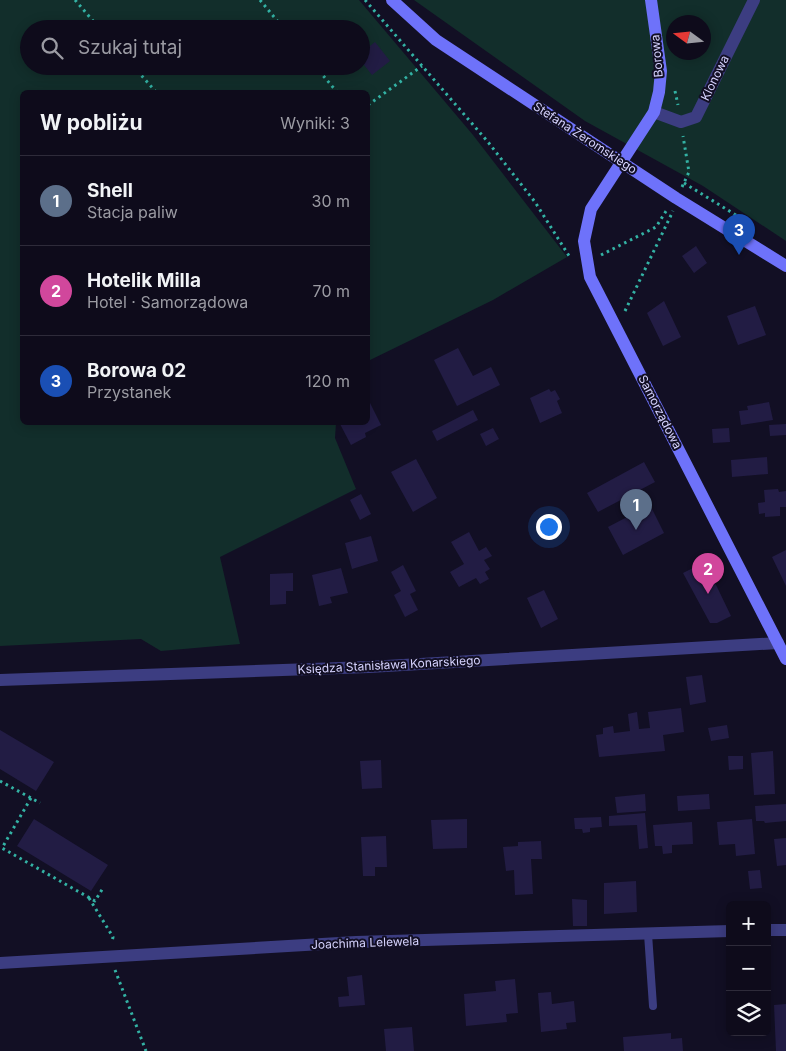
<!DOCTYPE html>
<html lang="pl">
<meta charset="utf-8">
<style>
:root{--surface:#0e0b1b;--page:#1c1928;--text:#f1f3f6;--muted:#9b9ba3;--line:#2e2b3a;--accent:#08eaf5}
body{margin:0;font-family:Inter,sans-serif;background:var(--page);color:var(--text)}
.controls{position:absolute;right:15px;bottom:15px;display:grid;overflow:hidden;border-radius:8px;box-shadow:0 2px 12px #0003}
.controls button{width:45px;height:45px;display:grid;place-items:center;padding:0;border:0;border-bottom:1px solid var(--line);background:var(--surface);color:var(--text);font:25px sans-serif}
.compass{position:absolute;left:666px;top:15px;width:45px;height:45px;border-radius:50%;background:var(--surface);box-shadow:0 2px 12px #0003;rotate:285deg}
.you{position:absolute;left:548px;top:526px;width:18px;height:18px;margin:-12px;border:4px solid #fff;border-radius:50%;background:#1a73e8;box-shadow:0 0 0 8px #1a73e833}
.badge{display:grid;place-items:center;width:32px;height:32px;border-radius:50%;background:var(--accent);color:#fff;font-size:16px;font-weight:700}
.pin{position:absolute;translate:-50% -41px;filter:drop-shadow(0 1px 2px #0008)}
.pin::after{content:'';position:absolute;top:26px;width:18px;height:15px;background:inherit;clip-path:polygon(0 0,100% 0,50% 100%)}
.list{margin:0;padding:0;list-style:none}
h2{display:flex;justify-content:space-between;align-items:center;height:65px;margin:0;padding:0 20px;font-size:21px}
h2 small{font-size:16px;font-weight:400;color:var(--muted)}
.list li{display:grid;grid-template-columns:32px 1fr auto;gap:15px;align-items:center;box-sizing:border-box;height:90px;padding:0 20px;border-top:1px solid var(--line)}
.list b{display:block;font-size:19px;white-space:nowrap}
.list p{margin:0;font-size:16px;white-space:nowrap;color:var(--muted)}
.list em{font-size:16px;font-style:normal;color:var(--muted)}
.icon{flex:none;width:28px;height:28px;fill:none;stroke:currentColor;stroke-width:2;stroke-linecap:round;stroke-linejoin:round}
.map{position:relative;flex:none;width:786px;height:1051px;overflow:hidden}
.search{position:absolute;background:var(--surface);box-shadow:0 2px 12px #0003;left:20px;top:20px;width:350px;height:55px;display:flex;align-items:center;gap:12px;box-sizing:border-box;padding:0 18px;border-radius:28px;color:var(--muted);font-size:19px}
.panel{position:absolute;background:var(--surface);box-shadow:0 2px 12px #0003;left:20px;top:90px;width:350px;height:335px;border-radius:8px}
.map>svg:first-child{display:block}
.green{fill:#122e2b;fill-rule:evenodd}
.building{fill:#221c44}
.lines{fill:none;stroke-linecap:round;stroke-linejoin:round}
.path{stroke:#33b2a4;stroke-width:3;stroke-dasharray:2.5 4;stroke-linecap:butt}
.lane{stroke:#3c3d81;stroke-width:8}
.street{stroke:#3c3d81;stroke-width:12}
.secondary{stroke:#6e72fa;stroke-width:12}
.labels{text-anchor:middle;stroke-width:4;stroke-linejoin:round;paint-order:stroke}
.street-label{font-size:12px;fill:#d6d3fe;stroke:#120f24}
</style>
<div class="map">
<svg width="786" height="1051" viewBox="0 0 786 1051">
<rect width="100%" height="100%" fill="#120f24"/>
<!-- green -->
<path class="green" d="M0 0H359L473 135 567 257 493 300 368 361V92H22V422L336 423 335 438 356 489 220 557 240 644 161 651 141 639 0 646ZM29 29H361V66H29Z
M414 0H786V241L703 186 585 121ZM674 22H704V52H674Z"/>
<!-- building -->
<path class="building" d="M375 42 390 61 372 75 361 61V53Z
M696 246 707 263 694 273 682 256Z
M664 301 681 337 663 346 647 313Z
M755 306 766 335 738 345 727 316Z
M458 348 473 376 491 367 500 385 457 406 434 360Z
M549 389 551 392 555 390 560 399 557 401 562 413 540 423 530 398Z
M368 399 381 425 365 433 366 437 351 445 340 424 368 422Z
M769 402 773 420 741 425 739 411 748 410 747 406Z
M473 410 478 420 437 441 432 431Z
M786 424V435L770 436 769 425Z
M493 428 499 439 486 446 480 434Z
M729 428 730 442 713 443 712 429Z
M767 457 768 474 732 477 731 460Z
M416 459 437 498 413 512 391 472Z
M644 462 655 482 598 512 587 493Z
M778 489 779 492 786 491V507H780V516L765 517V513L759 514 758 503 765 502 764 490Z
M361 494 371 514 360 520 350 500Z
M650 505 664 533 623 555 608 527Z
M469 532 479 551 486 547 492 556 484 560 490 569 485 572 489 579 480 584 476 578 459 587 450 572 464 564 451 542Z
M371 536 378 561 352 569 345 543Z
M786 550V586L772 557Z
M705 562 731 616 717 623H710L683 573Z
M403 565 416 591 410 594 418 610 405 617 394 595 401 591 391 572Z
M341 568 348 593 330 597 332 603 319 606 312 575Z
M293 573V591H286V604L270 605V574Z
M544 590 558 619 541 628 527 598Z
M702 675 706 702 690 705 686 677Z
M681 708 684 732 663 735 665 751 599 757 596 735 603 734V728L613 726 614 733 630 731 628 714 637 712 639 729 650 728 648 712Z
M727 725 729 738 711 741 708 728Z
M0 730 54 762 36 791 0 769Z
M773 751 775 794 754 795 751 753Z
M728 756H743V769L729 770Z
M381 760 382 788 362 789 360 761Z
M645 794 646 811 617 813 615 797Z
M709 794 710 809 678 811 677 796Z
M786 804V821L765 823 764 821H756L755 806Z
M645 813 648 848 639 849 637 825 609 826V816Z
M601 817 602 827 590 828V832L583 833 582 829H575L574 818Z
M34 819 108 865 91 891 17 846Z
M467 819V848L433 849 431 820Z
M752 819 755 854 736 856 735 844 719 845 717 822Z
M692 822 693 844 672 845V853L663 854 662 846H655L653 825Z
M386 836 387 867H375V876H363L361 837Z
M786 838V865L777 866 774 839Z
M541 841 542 859H531L533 894 515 895 514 870 506 871 503 847 518 846V842Z
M760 870 762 888 750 889 748 871Z
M636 881 637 912 604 914V883Z
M572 899 587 900V926H573Z
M362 975 365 1005 339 1007 338 997 349 996 347 977Z
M515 979 518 1013 506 1014 507 1022 466 1026 464 994 496 991 495 981Z
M551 992 552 1004 574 1001 576 1022 566 1023 567 1029 541 1032 538 993Z
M786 1004V1051H776L774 1005Z
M412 1027 414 1051H386L384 1029Z
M671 1033V1039L682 1038 683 1051H624L623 1037Z"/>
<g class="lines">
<!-- path -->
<path class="path" d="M75 0 100 29
M260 0 284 29
M365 0 488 142 535 202 571 259
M133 66 156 92
M315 66 337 92
M675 91 678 105
M368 105 422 66
M684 183 752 225
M682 187 689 172 683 136
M601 255 656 227 668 208
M625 311 673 211
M0 781 40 803
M31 798 2 848 95 901 103 888
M89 898 113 937 112 942
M115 970 146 1051"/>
<!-- lane -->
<path class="lane" d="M648 934 653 1006"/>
<!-- street -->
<path class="street" d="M654 112 681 122 696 117 754 0
M0 680 369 667 778 643
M767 930H786
M0 963 356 942 730 931"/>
<!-- secondary -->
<path class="secondary" d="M392 0 436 40 676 198 786 266
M651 0 661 71 659 92 654 112 591 209 584 241 590 277 786 659"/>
</g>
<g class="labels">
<!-- street labels -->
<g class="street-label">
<text transform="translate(657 56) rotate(-95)" y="4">Borowa</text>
<text transform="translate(715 78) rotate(-64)" y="4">Klonowa</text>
<text transform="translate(585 138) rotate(33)" y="4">Stefana Żeromskiego</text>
<text transform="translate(660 412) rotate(63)" y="4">Samorządowa</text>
<text transform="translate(389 665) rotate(-3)" y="4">Księdza Stanisława Konarskiego</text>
<text transform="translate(365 943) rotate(-2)" y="4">Joachima Lelewela</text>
</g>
</g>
</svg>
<div class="controls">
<button>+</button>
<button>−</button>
<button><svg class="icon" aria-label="layers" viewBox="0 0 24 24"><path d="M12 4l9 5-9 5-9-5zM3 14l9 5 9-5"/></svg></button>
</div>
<svg class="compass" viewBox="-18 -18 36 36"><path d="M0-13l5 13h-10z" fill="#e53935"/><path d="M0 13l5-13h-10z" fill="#9b9ba3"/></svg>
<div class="you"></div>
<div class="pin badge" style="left:636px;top:530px;background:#5c6f8a">1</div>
<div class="pin badge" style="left:708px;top:594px;background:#d1479c">2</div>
<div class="pin badge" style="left:739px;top:255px;background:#1a4fb4">3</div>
<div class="search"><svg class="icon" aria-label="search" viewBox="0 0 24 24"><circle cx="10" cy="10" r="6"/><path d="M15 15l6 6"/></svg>Szukaj tutaj</div>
<section class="panel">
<h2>W pobliżu<small>Wyniki: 3</small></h2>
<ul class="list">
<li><span class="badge" style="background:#5c6f8a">1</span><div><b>Shell</b><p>Stacja paliw</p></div><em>30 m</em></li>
<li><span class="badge" style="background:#d1479c">2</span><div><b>Hotelik Milla</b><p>Hotel · Samorządowa</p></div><em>70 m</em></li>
<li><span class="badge" style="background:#1a4fb4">3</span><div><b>Borowa 02</b><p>Przystanek</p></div><em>120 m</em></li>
</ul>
</section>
</div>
